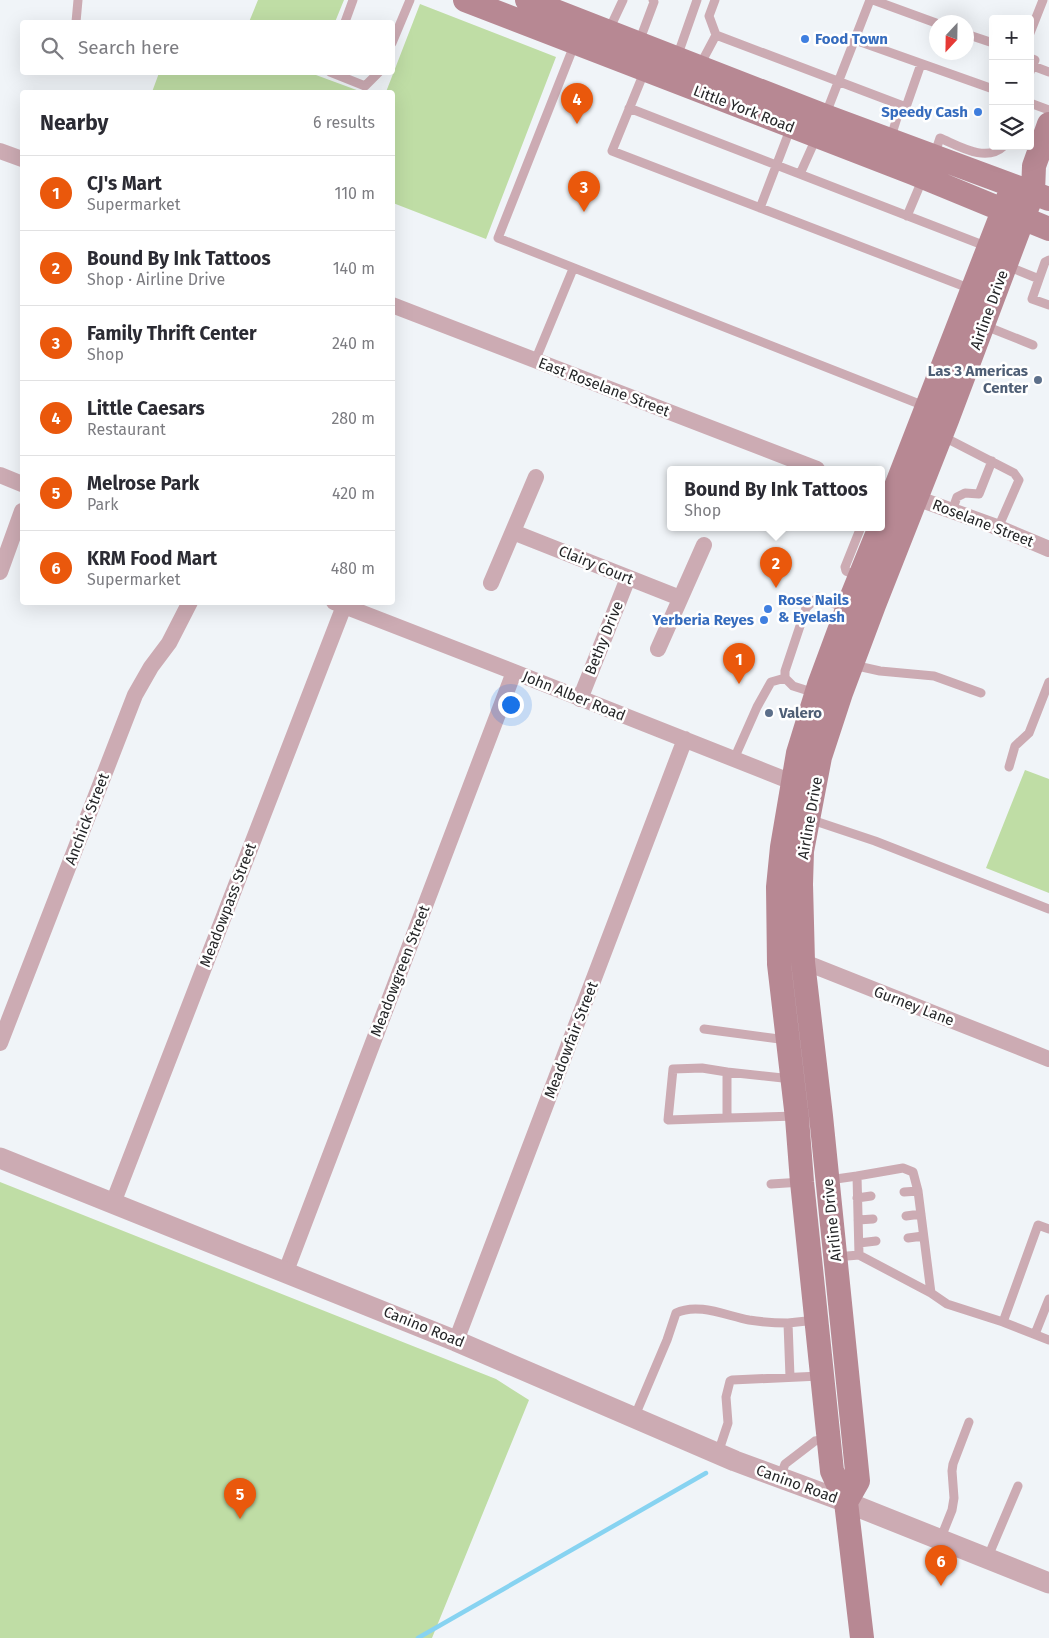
<!DOCTYPE html>
<meta charset="utf-8">
<style>
:root{--surface:#fff;--page:#f7f7f7;--text:#2b2b33;--muted:#7c7c81;--line:#e1e1e2;--accent:#ea580c}
body{margin:0;font-family:"Fira Sans",sans-serif;background:var(--page);color:var(--text)}
.controls{position:absolute;right:15px;top:15px;display:grid;overflow:hidden;border-radius:5px;box-shadow:0 5px 20px #0002}
.controls button{width:45px;height:45px;display:grid;place-items:center;padding:0;border:0;border-bottom:1px solid var(--line);background:var(--surface);color:var(--text);font:25px sans-serif}
.compass{position:absolute;left:929px;top:15px;width:45px;height:45px;border-radius:50%;background:var(--surface);box-shadow:0 5px 20px #0002;rotate:202deg}
.you{position:absolute;left:510px;top:704px;width:18px;height:18px;margin:-12px;border:4px solid #fff;border-radius:50%;background:#1a73e8;box-shadow:0 0 0 8px #1a73e833}
.badge{display:grid;place-items:center;width:32px;height:32px;border-radius:50%;background:var(--accent);color:#fff;font-size:16px;font-weight:700}
.pin{position:absolute;translate:-50% -41px;filter:drop-shadow(0 1px 2px #0008)}
.pin::after{content:'';position:absolute;top:26px;width:18px;height:15px;background:inherit;clip-path:polygon(0 0,100% 0,50% 100%)}
.popup{position:absolute;left:667px;top:466px;width:218px;height:65px;box-sizing:border-box;display:grid;place-content:center;border-radius:5px;background:var(--surface);filter:drop-shadow(0 1px 4px #0005);font-size:16px;white-space:nowrap;color:var(--muted)}
.popup b{font-size:19px;color:var(--text)}
.popup::after{content:'';position:absolute;left:50%;top:100%;margin-left:-10px;border:10px solid transparent;border-top-color:var(--surface)}
.list{margin:0;padding:0;list-style:none}
h2{display:flex;justify-content:space-between;align-items:center;height:65px;margin:0;padding:0 20px;font-size:21px}
h2 small{font-size:16px;font-weight:400;color:var(--muted)}
.list li{display:grid;grid-template-columns:32px 1fr auto;gap:15px;align-items:center;box-sizing:border-box;height:75px;padding:0 20px;border-top:1px solid var(--line)}
.list b{display:block;font-size:19px;white-space:nowrap}
.list p{margin:0;font-size:16px;white-space:nowrap;color:var(--muted)}
.list em{font-size:16px;font-style:normal;color:var(--muted)}
.icon{flex:none;width:28px;height:28px;fill:none;stroke:currentColor;stroke-width:2;stroke-linecap:round;stroke-linejoin:round}
.map{position:relative;flex:none;width:1049px;height:1638px;overflow:hidden}
.search{position:absolute;background:var(--surface);box-shadow:0 5px 20px #0002;left:20px;top:20px;width:375px;height:55px;display:flex;align-items:center;gap:12px;box-sizing:border-box;padding:0 18px;border-radius:5px;color:var(--muted);font-size:19px}
.panel{position:absolute;background:var(--surface);box-shadow:0 5px 20px #0002;left:20px;top:90px;width:375px;height:515px;border-radius:5px}
.map>svg:first-child{display:block}
.green{fill:#bfdda5}
.lines{fill:none;stroke-linecap:round;stroke-linejoin:round}
.stream{stroke:#87d3f1;stroke-width:4.5}
.service{stroke:#ccabb3;stroke-width:9}
.minor{stroke:#ccabb3;stroke-width:16}
.tertiary{stroke:#ccabb3;stroke-width:21}
.secondary{stroke:#b78893;stroke-width:24}
.shop-dot{fill:#3f7fe0;stroke:#fff;stroke-width:2}
.service-dot{fill:#5c6f8a;stroke:#fff;stroke-width:2}
.labels{text-anchor:middle;stroke-width:5;stroke-linejoin:round;paint-order:stroke}
.shop-label{font-size:15px;font-weight:bold;fill:#366cbe;stroke:#fff;text-anchor:start}
.street-label{font-size:15px;fill:#252628;stroke:#fff}
.service-label{font-size:15px;font-weight:bold;fill:#4e5e75;stroke:#fff;text-anchor:end}
</style>
<div class="map">
<svg width="1049" height="1638" viewBox="0 0 1049 1638">
<rect width="100%" height="100%" fill="#f0f4f8"/>
<!-- green -->
<path class="green" d="M258 0H344L335 22H249Z
M420 4 556 57 486 239 393 203 392 92H386Z
M159 73H316V75L362 92H152Z
M1025 770 1049 779V893L986 868Z
M0 1182 496 1379 529 1400 432 1638H0Z"/>
<g class="lines">
<!-- stream -->
<path class="stream" d="M418 1638 706 1473"/>
<!-- service -->
<path class="service" d="M715 0 709 16 716 35
M873 0 936 23
M76 22 78 0
M345 22 353 0
M608 32 623 0
M1030 33 1043 0
M966 34 993 43
M855 40 993 89
M639 42 654 2 653 0
M392 43 410 0
M575 43 498 238 927 407
M677 57 697 0
M1030 58 1035 60 1030 72
M1033 66 1049 72
M699 67 716 35 906 107 921 64
M645 70 612 151 971 289
M330 72 365 86 379 72
M1030 103 1049 110
M629 108 988 247
M825 116 870 0
M890 140 901 105
M934 156 940 138C959 146 986 163 1004 146
M800 174 817 136
M760 208 791 127
M907 216 923 178
M1005 265 1039 279 1045 262 1049 260
M1039 279 1032 299 1049 305
M983 325 1033 345
M535 361 573 269
M942 436 1014 473 1019 480 998 528
M952 511 957 497 965 493 979 494 992 461
M860 577 846 571 845 567 861 527
M853 665 880 671 934 676 981 693
M815 693 793 686 785 678V671L806 608 818 597 847 609
M734 759 757 707 771 682 785 678
M1009 767 1015 746 1029 733 1049 682
M809 819 875 841 1049 909
M704 1029 787 1040
M727 1072 702 1068 673 1069 668 1120 727 1118
M792 1079 727 1072V1118L797 1116
M857 1176 903 1168 913 1172 918 1191 931 1293 859 1255
M829 1180 857 1176 859 1255 836 1257
M771 1184 802 1182
M904 1192 918 1191
M857 1198 871 1196
M906 1216 921 1214
M858 1220 873 1219
M908 1238 923 1236
M859 1243 876 1241
M931 1293 947 1304 1003 1322 1049 1340
M1003 1322 1038 1225 1049 1229
M1035 1334 1049 1299
M790 1377 788 1323 816 1320
M634 1418 667 1340 676 1313C698 1302 727 1316 749 1320 762 1322 775 1323 788 1323
M718 1453 728 1423 726 1397 730 1381 732 1380 820 1376
M780 1478 785 1464 815 1441 827 1439
M940 1540 952 1510 954 1498 952 1471 953 1464 969 1422
M987 1559 1018 1486"/>
<!-- minor -->
<path class="minor" d="M0 151 22 159
M392 305 817 469
M0 475 22 484
M881 491 916 498 994 526 1049 549
M513 532 680 598
M0 572 22 511
M491 583 536 477
M334 602 514 672 802 786
M658 649 704 545
M580 699 628 578
M779 952 1049 1059
M0 1043 135 695 151 667 169 643 190 602
M113 1203 344 606
M286 1271 514 672
M456 1341 685 739"/>
<!-- tertiary -->
<path class="tertiary" d="M0 1158 456 1341 735 1461 846 1502 1049 1583"/>
<!-- secondary -->
<path class="secondary" d="M465 0 913 173 1049 229
M527 0 825 116 1049 199
M881 525 1008 198
M846 1502 858 1481 821 1116 803 962 801 884 802 851 820 757 841 693 874 605 947 420 1033 192 1034 166 1049 124
M862 1638 846 1502 832 1471 802 1182 797 1118 779 964 778 887 782 847 798 753 819 685 852 596 880 527"/>
</g>
<!-- markers -->
<g class="shop-dot">
<circle cx="805" cy="39" r="5"/>
<circle cx="978" cy="112" r="5"/>
<circle cx="768" cy="609" r="5"/>
<circle cx="764" cy="620" r="5"/>
</g>
<g class="service-dot">
<circle cx="1038" cy="380" r="5"/>
<circle cx="769" cy="713" r="5"/>
</g>
<g class="labels">
<!-- shop labels -->
<g class="shop-label">
<text x="815" y="44">Food Town</text>
<text x="968" y="117" text-anchor="end">Speedy Cash</text>
<text x="778" y="605">Rose Nails<tspan x="778" dy="17">&amp; Eyelash</tspan></text>
<text x="754" y="625" text-anchor="end">Yerberia Reyes</text>
</g>
<!-- street labels -->
<g class="street-label">
<text transform="translate(744 109) rotate(21)" y="5">Little York Road</text>
<text transform="translate(989 310) rotate(-70)" y="5">Airline Drive</text>
<text transform="translate(604 387) rotate(21)" y="5">East Roselane Street</text>
<text transform="translate(983 523) rotate(21)" y="5">Roselane Street</text>
<text transform="translate(596 565) rotate(22)" y="5">Clairy Court</text>
<text transform="translate(604 638) rotate(-68)" y="5">Bethy Drive</text>
<text transform="translate(574 696) rotate(22)" y="5">John Alber Road</text>
<text transform="translate(810 818) rotate(-80)" y="5">Airline Drive</text>
<text transform="translate(87 819) rotate(-69)" y="5">Anchick Street</text>
<text transform="translate(228 905) rotate(-69)" y="5">Meadowpass Street</text>
<text transform="translate(400 971) rotate(-69)" y="5">Meadowgreen Street</text>
<text transform="translate(914 1006) rotate(21)" y="5">Gurney Lane</text>
<text transform="translate(571 1040) rotate(-69)" y="5">Meadowfair Street</text>
<text transform="translate(832 1220) rotate(-96)" y="5">Airline Drive</text>
<text transform="translate(424 1327) rotate(22)" y="5">Canino Road</text>
<text transform="translate(797 1484) rotate(20)" y="5">Canino Road</text>
</g>
<!-- service labels -->
<g class="service-label">
<text x="1028" y="376">Las 3 Americas<tspan x="1028" dy="17">Center</tspan></text>
<text x="779" y="718" text-anchor="start">Valero</text>
</g>
</g>
</svg>
<div class="controls">
<button>+</button>
<button>−</button>
<button><svg class="icon" aria-label="layers" viewBox="0 0 24 24"><path d="M12 4l9 5-9 5-9-5zM3 14l9 5 9-5"/></svg></button>
</div>
<svg class="compass" viewBox="-18 -18 36 36"><path d="M0-13l5 13h-10z" fill="#e53935"/><path d="M0 13l5-13h-10z" fill="#7c7c81"/></svg>
<div class="you"></div>
<div class="pin badge" style="left:739px;top:684px">1</div>
<div class="pin badge" style="left:776px;top:588px">2</div>
<div class="popup"><b>Bound By Ink Tattoos</b>Shop</div>
<div class="pin badge" style="left:584px;top:212px">3</div>
<div class="pin badge" style="left:577px;top:124px">4</div>
<div class="pin badge" style="left:240px;top:1519px">5</div>
<div class="pin badge" style="left:941px;top:1586px">6</div>
<div class="search"><svg class="icon" aria-label="search" viewBox="0 0 24 24"><circle cx="10" cy="10" r="6"/><path d="M15 15l6 6"/></svg>Search here</div>
<section class="panel">
<h2>Nearby<small>6 results</small></h2>
<ul class="list">
<li><span class="badge">1</span><div><b>CJ's Mart</b><p>Supermarket</p></div><em>110 m</em></li>
<li><span class="badge">2</span><div><b>Bound By Ink Tattoos</b><p>Shop · Airline Drive</p></div><em>140 m</em></li>
<li><span class="badge">3</span><div><b>Family Thrift Center</b><p>Shop</p></div><em>240 m</em></li>
<li><span class="badge">4</span><div><b>Little Caesars</b><p>Restaurant</p></div><em>280 m</em></li>
<li><span class="badge">5</span><div><b>Melrose Park</b><p>Park</p></div><em>420 m</em></li>
<li><span class="badge">6</span><div><b>KRM Food Mart</b><p>Supermarket</p></div><em>480 m</em></li>
</ul>
</section>
</div>
